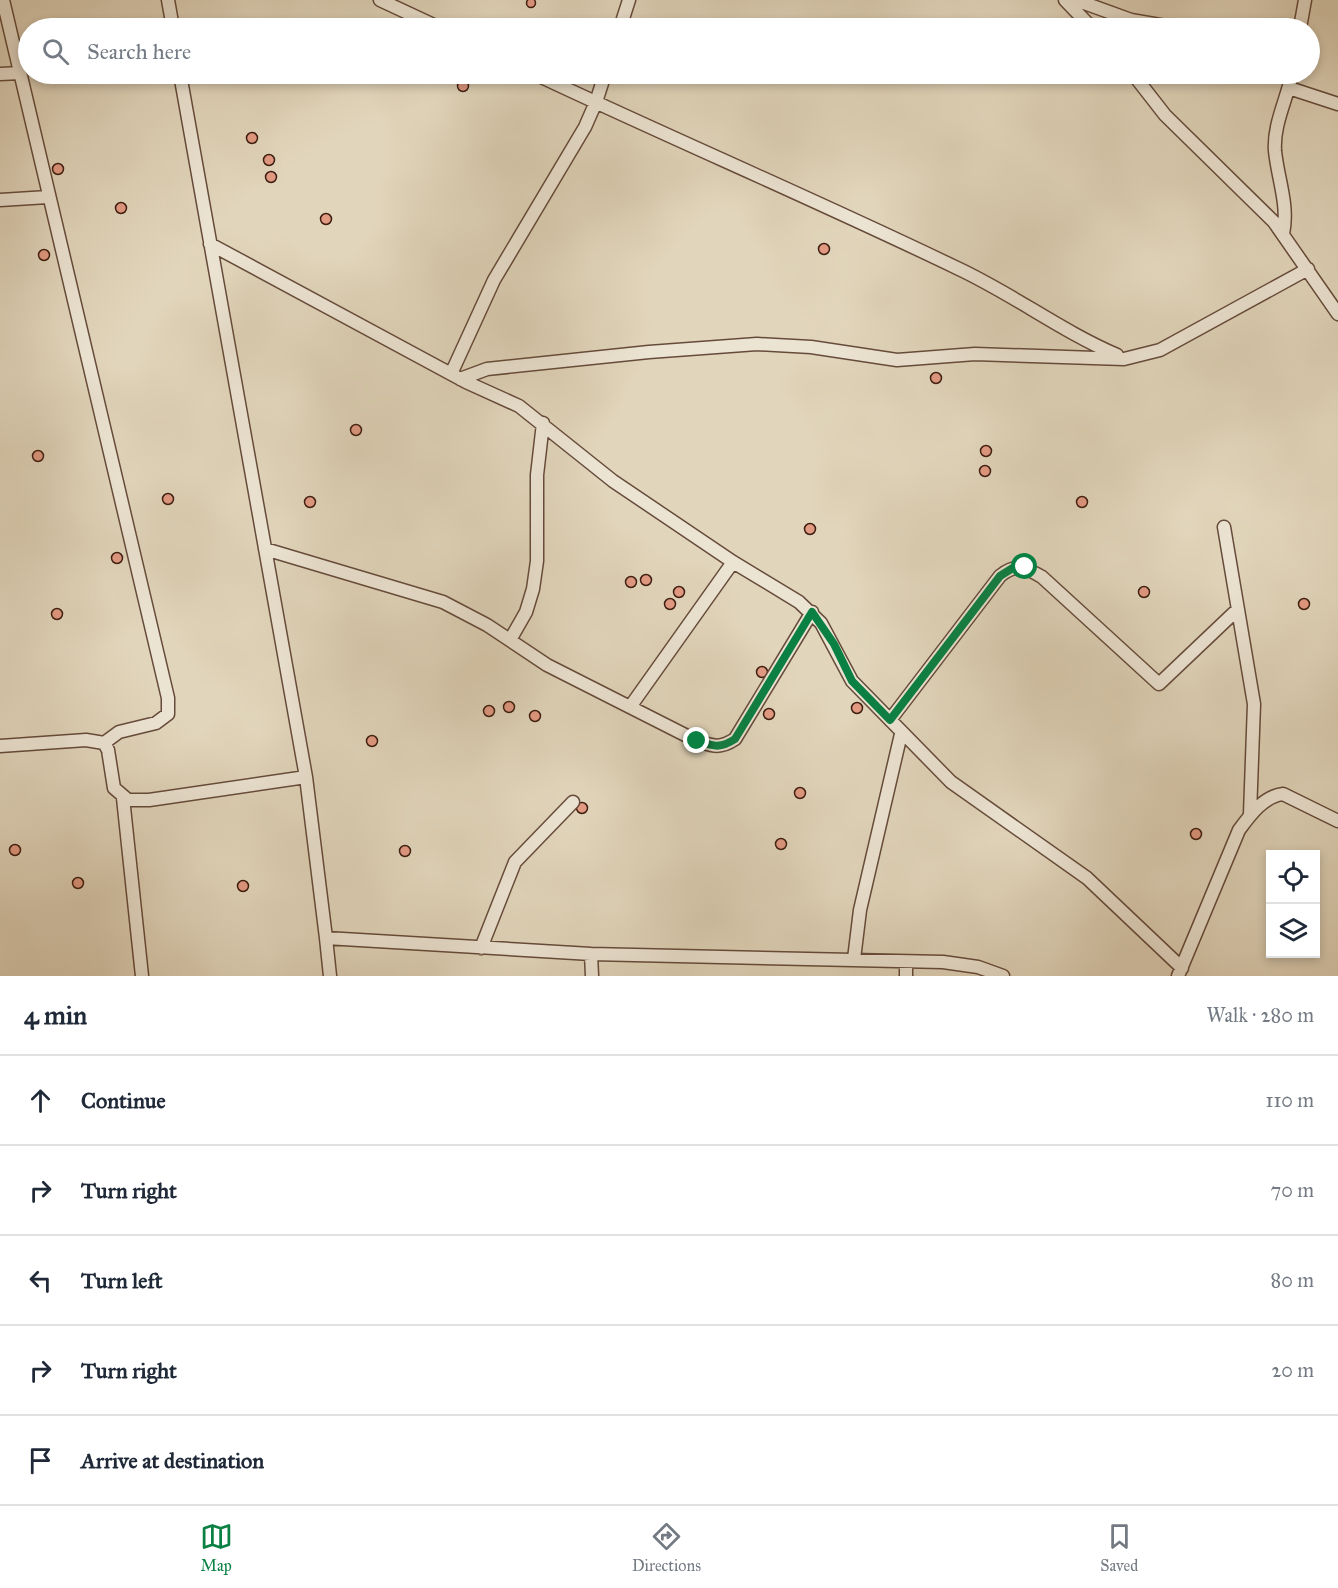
<!DOCTYPE html>
<meta charset="utf-8">
<style>
:root{--surface:#fff;--page:#f6f6f7;--text:#1f2937;--muted:#747a83;--line:#e0e1e3;--accent:#0b8043}
body{margin:0;font-family:"IM FELL Great Primer",serif;background:var(--page);color:var(--text)}
.controls{position:absolute;right:18px;bottom:18px;display:grid;overflow:hidden;border-radius:0px;box-shadow:0 3px 9px #0003}
.controls button{width:54px;height:54px;display:grid;place-items:center;padding:0;border:0;border-bottom:2px solid var(--line);background:var(--surface);color:var(--text);font:30px sans-serif}
.stop{position:absolute;width:18px;height:18px;margin:-14px;border:4px solid #0b8043;border-radius:50%;background:#fff}
.stop.end{background:#0b8043;border-color:#fff;box-shadow:0 2px 6px #0008}
.list{margin:0;padding:0;list-style:none}
h2{display:flex;justify-content:space-between;align-items:center;height:78px;margin:0;padding:0 24px;font-size:26px}
h2 small{font-size:20px;font-weight:400;color:var(--muted)}
.list li{display:grid;grid-template-columns:39px 1fr auto;gap:18px;align-items:center;box-sizing:border-box;height:90px;padding:0 24px;border-top:2px solid var(--line)}
.list b{display:block;font-size:22px;white-space:nowrap}
.list em{font-size:20px;font-style:normal;color:var(--muted)}
.icon{flex:none;width:33px;height:33px;fill:none;stroke:currentColor;stroke-width:2;stroke-linecap:round;stroke-linejoin:round}
.map{position:relative;flex:none;width:1338px;height:976px;overflow:hidden}
.search{position:absolute;background:var(--surface);box-shadow:0 3px 9px #0003;left:18px;right:18px;top:18px;height:66px;display:flex;align-items:center;gap:15px;box-sizing:border-box;padding:0 21px;border-radius:33px;color:var(--muted);font-size:22px}
.sheet{height:528px;background:var(--surface)}
nav{display:flex;justify-content:space-around;align-items:center;box-sizing:border-box;height:84px;border-top:2px solid var(--line);background:var(--surface);font-size:16px;color:var(--muted)}
nav a{display:grid;justify-items:center;gap:3px}
nav .on{color:var(--accent)}
.map>svg:first-child{display:block}
.building{fill:#e39a83;stroke:#3d1d10;stroke-width:1.5}
.lines{fill:none;stroke-linecap:round;stroke-linejoin:round}
.minor-casing{stroke:#664b3b;stroke-width:15}
.minor{stroke:#ece4d3;stroke-width:12}
.route{stroke:#0b8043;stroke-width:8}
</style>
<div class="map">
<svg width="1338" height="976" viewBox="0 0 1338 976">
<rect width="100%" height="100%" fill="#e1d5bb"/>
<filter id="stains"><feTurbulence type="fractalNoise" baseFrequency=".00333" numOctaves="4"/><feColorMatrix values="0 0 0 0 .2 0 0 0 0 .09 0 0 0 0 .02 0 0 0 .5 -.17"/></filter>
<radialGradient id="worn" r=".72"><stop offset=".6" stop-color="#630" stop-opacity="0"/><stop offset="1" stop-color="#630" stop-opacity=".3"/></radialGradient>
<!-- building -->
<path class="building" d="M526.5 3a4.5 4.5 0 1 1 9 0a4.5 4.5 0 1 1-9 0Z
M457.5 86a5.5 5.5 0 1 1 11 0a5.5 5.5 0 1 1-11 0Z
M246.5 138a5.5 5.5 0 1 1 11 0a5.5 5.5 0 1 1-11 0Z
M263.5 160a5.5 5.5 0 1 1 11 0a5.5 5.5 0 1 1-11 0Z
M52.5 169a5.5 5.5 0 1 1 11 0a5.5 5.5 0 1 1-11 0Z
M265.5 177a5.5 5.5 0 1 1 11 0a5.5 5.5 0 1 1-11 0Z
M115.5 208a5.5 5.5 0 1 1 11 0a5.5 5.5 0 1 1-11 0Z
M320.5 219a5.5 5.5 0 1 1 11 0a5.5 5.5 0 1 1-11 0Z
M818.5 249a5.5 5.5 0 1 1 11 0a5.5 5.5 0 1 1-11 0Z
M38.5 255a5.5 5.5 0 1 1 11 0a5.5 5.5 0 1 1-11 0Z
M930.5 378a5.5 5.5 0 1 1 11 0a5.5 5.5 0 1 1-11 0Z
M350.5 430a5.5 5.5 0 1 1 11 0a5.5 5.5 0 1 1-11 0Z
M980.5 451a5.5 5.5 0 1 1 11 0a5.5 5.5 0 1 1-11 0Z
M32.5 456a5.5 5.5 0 1 1 11 0a5.5 5.5 0 1 1-11 0Z
M979.5 471a5.5 5.5 0 1 1 11 0a5.5 5.5 0 1 1-11 0Z
M162.5 499a5.5 5.5 0 1 1 11 0a5.5 5.5 0 1 1-11 0Z
M304.5 502a5.5 5.5 0 1 1 11 0a5.5 5.5 0 1 1-11 0Z
M1076.5 502a5.5 5.5 0 1 1 11 0a5.5 5.5 0 1 1-11 0Z
M804.5 529a5.5 5.5 0 1 1 11 0a5.5 5.5 0 1 1-11 0Z
M111.5 558a5.5 5.5 0 1 1 11 0a5.5 5.5 0 1 1-11 0Z
M640.5 580a5.5 5.5 0 1 1 11 0a5.5 5.5 0 1 1-11 0Z
M625.5 582a5.5 5.5 0 1 1 11 0a5.5 5.5 0 1 1-11 0Z
M673.5 592a5.5 5.5 0 1 1 11 0a5.5 5.5 0 1 1-11 0Z
M1138.5 592a5.5 5.5 0 1 1 11 0a5.5 5.5 0 1 1-11 0Z
M664.5 604a5.5 5.5 0 1 1 11 0a5.5 5.5 0 1 1-11 0Z
M1298.5 604a5.5 5.5 0 1 1 11 0a5.5 5.5 0 1 1-11 0Z
M51.5 614a5.5 5.5 0 1 1 11 0a5.5 5.5 0 1 1-11 0Z
M756.5 672a5.5 5.5 0 1 1 11 0a5.5 5.5 0 1 1-11 0Z
M503.5 707a5.5 5.5 0 1 1 11 0a5.5 5.5 0 1 1-11 0Z
M851.5 708a5.5 5.5 0 1 1 11 0a5.5 5.5 0 1 1-11 0Z
M483.5 711a5.5 5.5 0 1 1 11 0a5.5 5.5 0 1 1-11 0Z
M763.5 714a5.5 5.5 0 1 1 11 0a5.5 5.5 0 1 1-11 0Z
M529.5 716a5.5 5.5 0 1 1 11 0a5.5 5.5 0 1 1-11 0Z
M366.5 741a5.5 5.5 0 1 1 11 0a5.5 5.5 0 1 1-11 0Z
M794.5 793a5.5 5.5 0 1 1 11 0a5.5 5.5 0 1 1-11 0Z
M576.5 808a5.5 5.5 0 1 1 11 0a5.5 5.5 0 1 1-11 0Z
M1190.5 834a5.5 5.5 0 1 1 11 0a5.5 5.5 0 1 1-11 0Z
M775.5 844a5.5 5.5 0 1 1 11 0a5.5 5.5 0 1 1-11 0Z
M9.5 850a5.5 5.5 0 1 1 11 0a5.5 5.5 0 1 1-11 0Z
M399.5 851a5.5 5.5 0 1 1 11 0a5.5 5.5 0 1 1-11 0Z
M72.5 883a5.5 5.5 0 1 1 11 0a5.5 5.5 0 1 1-11 0Z
M237.5 886a5.5 5.5 0 1 1 11 0a5.5 5.5 0 1 1-11 0Z"/>
<g class="lines">
<!-- minor casing -->
<g class="minor-casing">
<path id="minor" d="M3 0 168 698V714L156 723 119 732 104 743
M168 0 173 28
M380 0 440 28
M1065 0 1092 28
M1076 0 1131 20 1177 28
M620 28 629 0
M1300 28 1305 0
M0 74 20 73
M180 74 306 777 326 938 591 954 943 962 978 967 1003 976
M535 74C675 140 818 201 957 268 1013 294 1061 331 1117 355
M1133 74 1165 115 1274 222 1338 314
M1289 88 1338 104
M0 200 48 197
M1283 234C1289 205 1278 180 1275 151 1273 125 1287 99 1292 74
M210 244 466 382 519 406 613 481 733 562 799 602 821 623 852 681 951 782 1087 878 1182 968
M451 374 494 280 585 127 596 102 605 74
M460 379 487 369 649 352 757 344 811 347 897 360 975 354 1124 359 1160 350 1308 269
M1224 527 1254 704 1250 814
M265 549 443 602 487 625 547 665 697 741C713 746 720 749 735 739L812 612
M510 640 526 612 533 589 537 561V475L543 423
M630 707 733 562
M890 720 1000 576C1016 563 1025 567 1042 577L1159 684 1238 609
M0 746 86 740 104 743 108 750 114 788 128 800H149L306 777
M123 798 142 976
M326 938 330 976
M481 948 515 862 573 802
M591 954 592 976
M854 959 860 910 901 734
M906 976V962
M1178 976 1239 830C1250 815 1264 796 1283 794L1338 821"/>
</g>
<!-- minor -->
<use href="#minor" class="minor"/>
</g>
<g class="lines">
<!-- route -->
<path class="route" d="M697 741C713 746 720 749 735 739L812 612 834 644 852 681 890 720 1000 576 1016 566 1025 567"/>
</g>
<rect width="100%" height="100%" filter="url(#stains)"/>
<rect width="100%" height="100%" fill="url(#worn)"/>
</svg>
<div class="controls">
<button><svg class="icon" aria-label="locate" viewBox="0 0 24 24"><circle cx="12" cy="12" r="6"/><path d="M12 2v4M12 18v4M2 12h4M18 12h4"/></svg></button>
<button><svg class="icon" aria-label="layers" viewBox="0 0 24 24"><path d="M12 4l9 5-9 5-9-5zM3 14l9 5 9-5"/></svg></button>
</div>
<div class="stop" style="left:1025px;top:567px"></div>
<div class="stop end" style="left:697px;top:741px"></div>
<div class="search"><svg class="icon" aria-label="search" viewBox="0 0 24 24"><circle cx="10" cy="10" r="6"/><path d="M15 15l6 6"/></svg>Search here</div>
</div>
<section class="sheet">
<h2>4 min<small>Walk · 280 m</small></h2>
<ul class="list">
<li><svg class="icon" aria-label="ahead" viewBox="0 0 24 24"><path d="M12 20V5M6 11l6-6 6 6"/></svg><div><b>Continue</b></div><em>110 m</em></li>
<li><svg class="icon" aria-label="right" viewBox="0 0 24 24"><path d="M7 20v-9h11M14 6l5 5-5 5"/></svg><div><b>Turn right</b></div><em>70 m</em></li>
<li><svg class="icon" aria-label="left" viewBox="0 0 24 24"><path d="M17 20v-9H6M10 6l-5 5 5 5"/></svg><div><b>Turn left</b></div><em>80 m</em></li>
<li><svg class="icon" aria-label="right" viewBox="0 0 24 24"><path d="M7 20v-9h11M14 6l5 5-5 5"/></svg><div><b>Turn right</b></div><em>20 m</em></li>
<li><svg class="icon" aria-label="arrive" viewBox="0 0 24 24"><path d="M6 21V4h12l-3 4 3 4H6"/></svg><div><b>Arrive at destination</b></div></li>
</ul>
</section>
<nav>
<a class="on"><svg class="icon" aria-label="map" viewBox="0 0 24 24"><path d="M3 6l6-2 6 2 6-2v14l-6 2-6-2-6 2zM9 4v14M15 6v14"/></svg>Map</a>
<a><svg class="icon" aria-label="directions" viewBox="0 0 24 24"><path d="M12 3l9 9-9 9-9-9zM9 14v-3h6M13 9l2 2-2 2"/></svg>Directions</a>
<a><svg class="icon" aria-label="saved" viewBox="0 0 24 24"><path d="M7 4h10v16l-5-4-5 4z"/></svg>Saved</a>
</nav>
